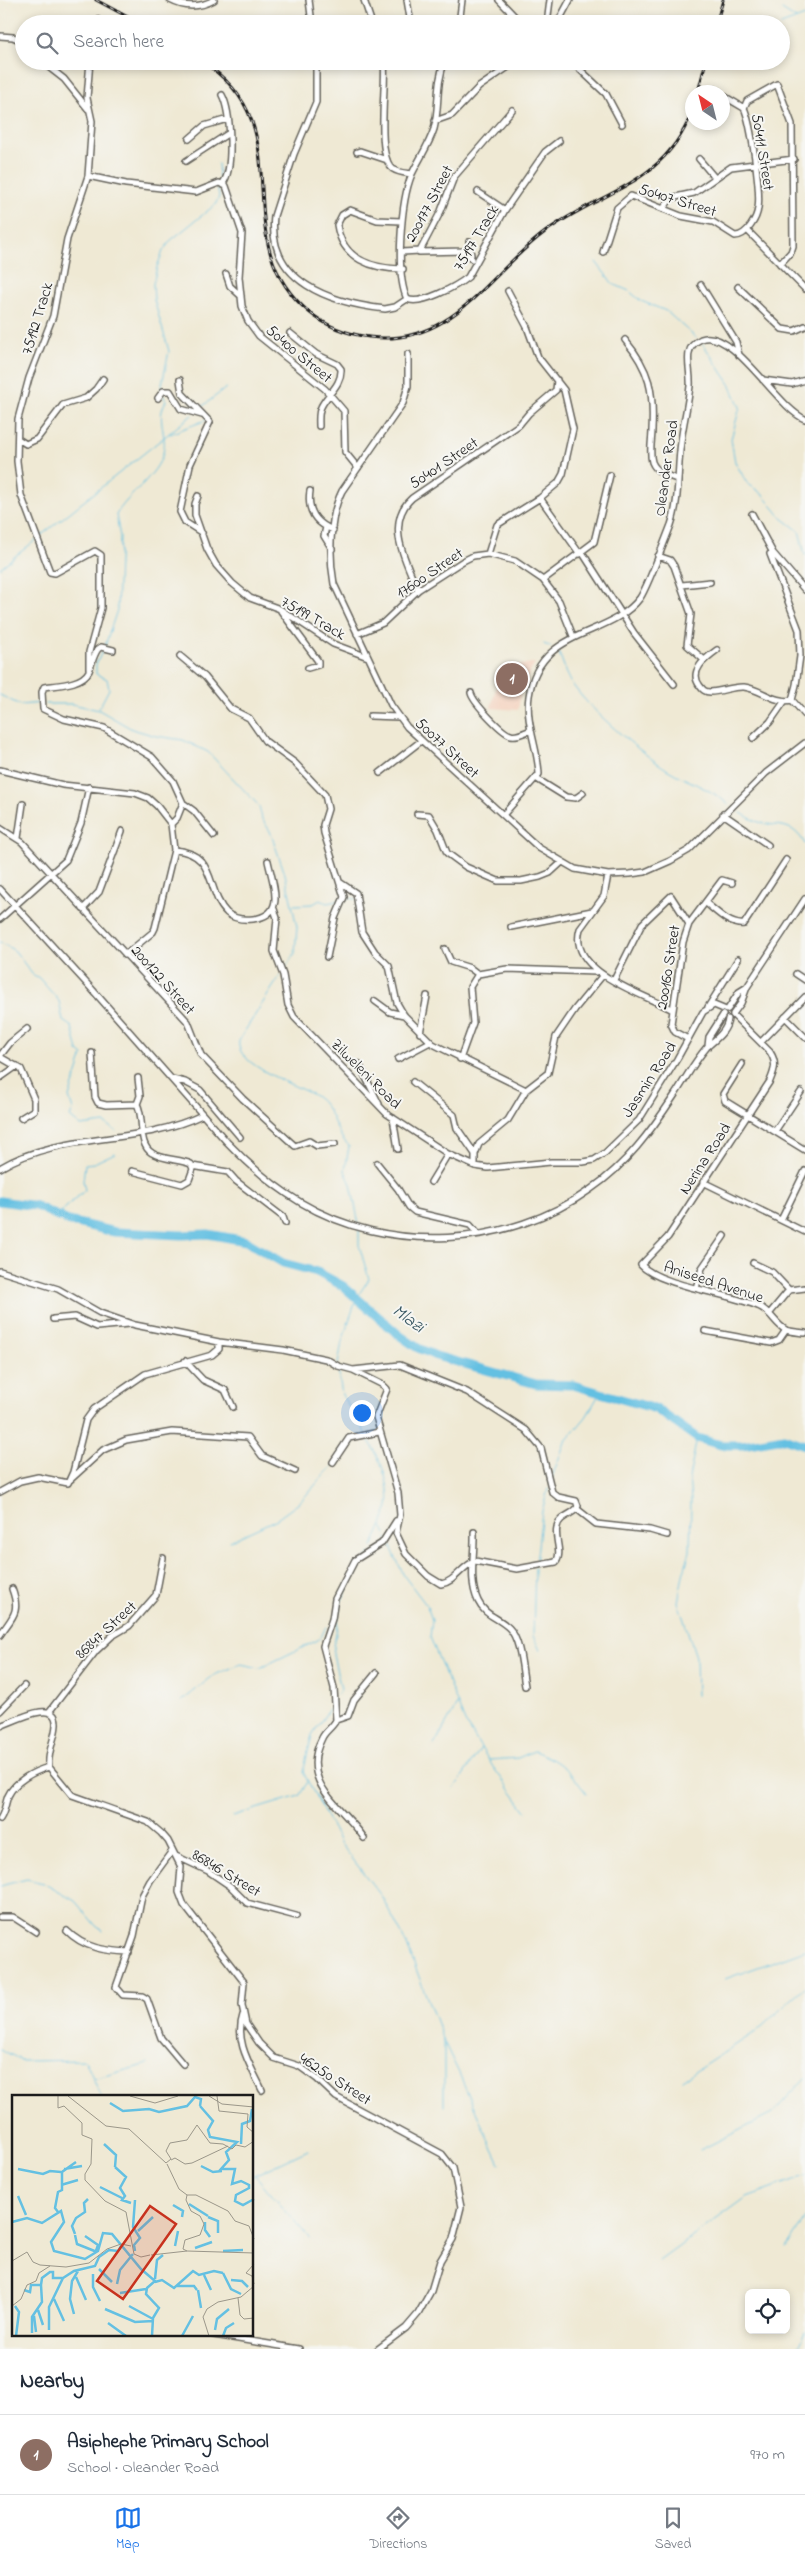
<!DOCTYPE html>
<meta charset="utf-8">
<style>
:root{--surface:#fff;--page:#f2f2f3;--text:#1f2937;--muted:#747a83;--line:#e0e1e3;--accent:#1a73e8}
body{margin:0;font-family:"Indie Flower",sans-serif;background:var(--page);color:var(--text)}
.controls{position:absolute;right:15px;bottom:15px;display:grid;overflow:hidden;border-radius:8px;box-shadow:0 2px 8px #0003}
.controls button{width:45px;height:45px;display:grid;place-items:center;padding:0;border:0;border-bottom:1px solid var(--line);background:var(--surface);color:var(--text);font:25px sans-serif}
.compass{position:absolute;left:685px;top:85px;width:45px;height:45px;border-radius:50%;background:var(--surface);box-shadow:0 2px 8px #0003;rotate:325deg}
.you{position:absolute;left:361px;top:1412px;width:18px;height:18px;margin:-12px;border:4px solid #fff;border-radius:50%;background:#1a73e8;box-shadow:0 0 0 8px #1a73e833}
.badge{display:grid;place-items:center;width:32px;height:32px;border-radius:50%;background:var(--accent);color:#fff;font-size:16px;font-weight:700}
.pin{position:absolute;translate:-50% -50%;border:2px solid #fff;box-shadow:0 1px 5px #0006}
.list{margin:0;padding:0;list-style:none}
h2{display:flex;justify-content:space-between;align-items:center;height:65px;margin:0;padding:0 20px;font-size:21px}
h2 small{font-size:16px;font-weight:400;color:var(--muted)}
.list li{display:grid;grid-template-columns:32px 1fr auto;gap:15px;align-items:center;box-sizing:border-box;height:80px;padding:0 20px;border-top:1px solid var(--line)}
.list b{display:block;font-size:19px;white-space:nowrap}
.list p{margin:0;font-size:16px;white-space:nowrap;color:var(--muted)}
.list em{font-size:16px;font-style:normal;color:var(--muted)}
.icon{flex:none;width:28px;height:28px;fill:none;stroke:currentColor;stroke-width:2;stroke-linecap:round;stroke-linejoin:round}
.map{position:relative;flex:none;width:805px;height:2349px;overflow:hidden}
.search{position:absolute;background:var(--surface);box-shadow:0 2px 8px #0003;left:15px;right:15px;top:15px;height:55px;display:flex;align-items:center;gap:12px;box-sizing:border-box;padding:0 18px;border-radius:28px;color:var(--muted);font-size:19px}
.sheet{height:145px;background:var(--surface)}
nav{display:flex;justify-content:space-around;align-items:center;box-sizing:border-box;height:70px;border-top:1px solid var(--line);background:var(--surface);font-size:14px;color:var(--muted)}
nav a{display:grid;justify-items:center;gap:2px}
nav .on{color:var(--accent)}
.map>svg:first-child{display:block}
.built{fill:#f4d3c0}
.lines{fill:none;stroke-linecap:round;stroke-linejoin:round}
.stream{stroke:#64c0e2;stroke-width:1}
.river{stroke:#64c0e2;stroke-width:9}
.minor-casing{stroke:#66645c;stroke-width:8}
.minor{stroke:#fff;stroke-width:5}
.rail-casing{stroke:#1c1c1c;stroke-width:3}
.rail{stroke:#f6f6f2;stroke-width:1;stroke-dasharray:4;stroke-linecap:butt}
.labels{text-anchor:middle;stroke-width:4;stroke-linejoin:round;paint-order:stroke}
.street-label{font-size:16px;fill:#1c1c1c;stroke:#f6f6f2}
.water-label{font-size:18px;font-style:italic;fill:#355561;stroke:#f6f6f2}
.inset-river{fill:none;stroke:#64c0e2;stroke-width:2.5}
.inset-road{fill:none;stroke:#9b978a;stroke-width:1}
.view{fill:#c8321e;fill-opacity:0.15;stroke:#c8321e;stroke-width:2.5}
.inset-edge{fill:none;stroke:#1c1c1c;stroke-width:2.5}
</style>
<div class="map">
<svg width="805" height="2349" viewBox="0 0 805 2349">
<rect width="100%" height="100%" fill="#f6f6f2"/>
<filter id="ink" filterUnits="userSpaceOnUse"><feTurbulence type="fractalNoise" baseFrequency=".02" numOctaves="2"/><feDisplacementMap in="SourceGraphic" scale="10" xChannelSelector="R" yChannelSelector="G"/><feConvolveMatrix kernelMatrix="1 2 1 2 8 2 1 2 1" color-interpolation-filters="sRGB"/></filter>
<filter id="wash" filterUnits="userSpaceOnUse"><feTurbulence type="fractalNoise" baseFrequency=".0096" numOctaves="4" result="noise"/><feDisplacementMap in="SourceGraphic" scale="20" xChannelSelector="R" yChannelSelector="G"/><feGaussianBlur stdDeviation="1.12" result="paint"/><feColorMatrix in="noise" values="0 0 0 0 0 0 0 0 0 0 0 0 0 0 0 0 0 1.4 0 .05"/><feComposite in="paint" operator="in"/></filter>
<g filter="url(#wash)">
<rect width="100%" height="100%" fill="#efe9d4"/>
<!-- built -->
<path class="built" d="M531 663H535L521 689 518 710 491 708 501 669Z"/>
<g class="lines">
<!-- stream -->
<path class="stream" d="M782 10 796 19
M781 25 805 16
M218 164 219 177
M596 262 613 284 629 291 641 301 666 311 696 338
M703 344 730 384 740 407 731 439 735 462 747 483 765 496
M161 389 169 351 154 300 153 284 157 267 163 251 171 240 215 205 219 197 218 189
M199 409 226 388
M170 434 206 420
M766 499 782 518 799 531 805 555
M39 537 192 415
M0 568 36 540
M544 644 551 647
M105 646 117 610 120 537 116 515C128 494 157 476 163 453 168 434 155 418 166 401L163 395
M559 653C563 663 566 673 571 682 586 707 642 754 668 770 688 782 710 788 728 804
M0 695 20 705 42 703
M46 704H72L99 710 132 729 156 736 183 740 208 752 259 806 262 819 270 831 285 874 297 927 295 953 284 970
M99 708 109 689 107 679 96 674V664L103 650
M741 813C746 816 751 819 756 821 777 829 791 819 805 844
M345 898 356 899
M294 905 313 904 320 900 327 903 341 900
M0 942 15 951 32 974 39 978 59 1001 63 1021 72 1027 78 1051 83 1055 69 1097 73 1110 70 1117 81 1126 104 1123 116 1131
M280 976 239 1040C233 1065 297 1085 315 1096 333 1107 334 1133 349 1146L345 1171 351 1184 359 1225
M64 1219 62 1211 85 1190 83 1181 85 1164 94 1163 115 1153
M338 1364 342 1342 357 1297 369 1279 359 1245V1229
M338 1368 342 1395 365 1433
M366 1436C378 1453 392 1485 388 1506 385 1520 378 1534 372 1547
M697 1438 689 1478 691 1500 690 1551 683 1575 678 1602 696 1657 697 1696
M337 1461 356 1439
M551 1480 565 1442 586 1417 600 1393
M382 1526 386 1534
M387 1538 404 1576 427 1606 432 1620 430 1637 465 1722 493 1767 526 1811
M230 1541 277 1519 299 1503 334 1464
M536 1564 542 1511 548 1489
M535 1568 533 1636 540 1650
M337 1695 341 1689 333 1655 340 1604 352 1578 370 1553
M182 1701 214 1675 241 1664 260 1668 318 1640 327 1627
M333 1703 312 1735 303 1772 341 1844 382 1897 406 1943 444 2042V2106
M434 1745 457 1705
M489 1760 518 1758 534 1751C561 1761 570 1772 587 1794
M454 1789 481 1748
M233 1816 299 1796 307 1783
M0 1886 27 1879 43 1883 75 1901 96 1926 103 1931
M725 1979 805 1950
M445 2044C465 2083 480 2124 500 2164
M0 2049 23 2061 85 2060 101 2096
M93 2079 148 2064
M682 2080 757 2031 805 1987
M700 2150 772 2114 805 2078
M255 2175 309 2238
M252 2176 308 2150
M786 2248 805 2218
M659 2261 747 2197 805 2176
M797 2349 805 2332"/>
<!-- river -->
<path class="river" d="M0 1201 36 1206 68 1221 115 1232 181 1235 208 1234 246 1241 283 1263 317 1272 343 1286 399 1335 418 1348 436 1356 536 1384 573 1385 656 1409 697 1438 721 1445H742L784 1438 805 1445"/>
</g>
</g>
<g filter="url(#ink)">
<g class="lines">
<!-- minor casing -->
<g class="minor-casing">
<path id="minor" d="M170 0C185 8 199 8 214 0
M309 0 312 24
M364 0 372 24
M407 0 411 24
M499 0 522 24
M95 24 98 20
M459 24 462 0
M547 24 550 0
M557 24 570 0
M0 36 13 37 24 42
M41 61 64 79 88 109
M316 61V102L294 154 274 216C267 283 332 303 385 309L395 307 407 299
M384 61C387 84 375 156 393 169 399 173 406 173 412 174
M571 61 606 94 622 124
M714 89 719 92
M222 95C231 111 234 169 223 183
M744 108 747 101 777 84 792 124 793 246 791 252 780 264
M435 121 452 115 479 87 517 61
M189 139 204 126 228 119
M357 152 360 151 387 160
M699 159 715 178
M186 161 229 133
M88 176 126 184 196 192 219 183 226 186 242 233 239 277 242 306 248 321 259 336 325 389 344 411 345 452 358 468
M478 192 505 210
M663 209 671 198 694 193 731 167 794 159
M401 221 377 220 350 210 342 215 337 225C342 259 372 269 403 269
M747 230 805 289
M469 242 471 255
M402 252 420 251 441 211 454 177 512 110
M419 252 466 251 472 259
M603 252 617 208 631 196 681 216 713 222 735 236C747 236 757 218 758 208 761 192 751 122 744 108L722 95
M226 274 230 286 241 296
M701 285 736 342 739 355
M738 287 782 329 794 331 805 326
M407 299C395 273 401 200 412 174 419 159 429 145 434 129 440 106 435 85 445 61
M407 299C420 306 457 286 468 277L505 210 545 152 559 141
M290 333 316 354 337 364 341 369C342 385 327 394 321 407 318 413 319 420 319 426
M625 340C650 370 654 391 652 430 652 440 649 452 652 462 656 472 667 476 677 479
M408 354V386L403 403 342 491C329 517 329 556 334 584L391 705 407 727 539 848 575 869 608 875 630 874 645 872 670 861 689 850 766 773 805 743
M180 380 182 393 210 422 190 465 180 512 185 522 202 533
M763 380 792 384 805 380
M158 398 163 391H170L181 409 202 415
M18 439 26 444 37 439 63 405 86 398 96 389 103 379
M310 491C307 510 315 523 333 530
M198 496 195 504V515L207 549 216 565 232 583 250 598 280 609 333 644 368 657
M540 498 580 554
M752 514 773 553 805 590
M326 527 324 536 332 549
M582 552 634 633 674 684
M773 553 770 554 799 630 800 656 796 685 792 700
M488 554 497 525 540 498 558 483 563 474 573 429 564 390 538 357 527 327 508 291
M658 556 670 560 674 566 691 614 687 645 703 659
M543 580 594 542 610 475
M682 585 710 582
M418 590C406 562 384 523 412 498L519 425 529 413 556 390 557 380
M281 611 318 661V665L308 668
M357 634 383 623 418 590 463 561 473 556 488 554 515 561 543 580 559 601 573 636
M113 650 101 647 98 649C93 656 92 664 89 671 82 685 56 685 44 687L42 692 43 709 64 719 104 728 152 757 173 781 183 803 194 811 214 836
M717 650C706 658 688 671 700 686 703 690 705 692 710 692 721 692 733 686 744 687 761 689 775 704 792 700
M180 656 205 677 231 709 249 718 265 741 295 763 325 795 328 809 323 825 324 833 344 897 335 918 327 957
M89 669V652L101 608V555L95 551 55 573 50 572 21 495 17 461 18 419 29 378 53 316 67 239 88 176 92 121 87 98 90 61
M471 693C473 702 502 733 511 735 517 737 525 732 531 730
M792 700 805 715
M370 716 399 717
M753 738 770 722 784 702
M0 770 63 785 135 793 148 798 157 806 171 824 174 850 155 928 153 932 125 955
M380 773 421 741
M537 779 566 797 576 798 583 793
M417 814 429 815 438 830 447 853 466 867 498 881H521L540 877 550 873 561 863
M723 814 768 845
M503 815 539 774C538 748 525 723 529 696 539 627 609 639 640 598 648 586 665 540 671 525 680 499 677 469 681 442 683 424 688 405 690 386 691 375 687 363 689 353 690 346 695 342 701 339 732 326 778 409 805 419
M171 824 177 818 183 803
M0 828 22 842 165 997 188 1022 201 1055 243 1099 295 1146 309 1141 317 1146 335 1144
M18 838 23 804
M174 850C218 853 205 891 227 913 234 919 244 920 253 919 287 915 273 885 268 861
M608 875 604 896 580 929C567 972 644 994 673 1010
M341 883 356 893 362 932 375 952 389 966 397 1003 404 1015 433 1044 526 1090
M0 889 90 987 227 1142C249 1165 273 1186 300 1202 388 1255 509 1248 591 1189 626 1165 651 1131 674 1096 685 1080 695 1060 708 1046 716 1039 727 1031 728 1019
M706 903C716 911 730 926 744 924L786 860
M83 909 99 892 122 831
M274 909 277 918 274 951 283 975 288 1005 294 1017 387 1114 448 1154 475 1166 488 1168 551 1162H583L594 1160 605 1153 639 1120 677 1059 703 1012 714 1005 726 1010
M0 919 66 860 81 823 89 787
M689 924 722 880 732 883
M511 927 592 911
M445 949 451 962 470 968 478 974
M478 974 507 969 596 972
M796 974 805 980
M614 980 642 924 671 896 689 924 683 942 671 1024 675 1032 688 1039
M375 1001 390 1012 404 1015
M708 1007 738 959
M728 1009 739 992 747 987
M733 1014 741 1003 747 987 805 899
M733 1015 770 1052C777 1063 775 1069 770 1081L668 1237 641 1265C660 1286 730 1293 760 1307 771 1312 776 1325 786 1330 791 1332 800 1332 805 1333
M785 1017 805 1037
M420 1033 427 996
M761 1042 805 997
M708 1046 709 1037 723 1015
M92 1053 95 1097 98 1103 106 1105 137 1104C145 1118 137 1144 152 1153 163 1160 179 1159 191 1164L193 1169 189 1180 182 1184 132 1171
M0 1056 10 1043 27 1029
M0 1057 21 1069 34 1099V1110L21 1118
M398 1059 430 1042
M460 1059 473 1023 470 987 478 974
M359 1064 379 1104
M742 1064 723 1094 725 1101 805 1150
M0 1078 17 1066
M172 1079 185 1082 200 1090 240 1137
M413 1082 454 1115 457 1128 475 1154
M137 1104 140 1096 138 1078
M393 1118 398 1149
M775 1131 801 1092
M377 1163 398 1189 409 1207 415 1212 470 1225 478 1234
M192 1166 228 1172 236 1181 283 1217 285 1223
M475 1166V1154L479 1144 508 1120 526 1090 548 1073 556 1037 575 1009 603 975
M0 1168C62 1131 138 1146 202 1115
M431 1182 448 1154
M703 1182 805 1232
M781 1220 805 1171
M753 1263 772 1272 789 1290
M0 1271 58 1289 100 1313 135 1325 219 1342 283 1350 326 1359 338 1366 353 1370
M696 1288 702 1268 724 1236
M770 1313 789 1290 805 1288
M53 1319 75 1317 97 1327 129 1324
M705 1331 771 1343 779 1340 786 1330
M185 1361 203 1380 225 1390 233 1407
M400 1365 467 1392 526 1430 541 1448 552 1492 558 1497 576 1501 578 1506C575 1515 559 1515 557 1527 554 1539 563 1552 556 1562L517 1569 475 1561C462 1566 455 1582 441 1584L428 1576 406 1554 396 1533 400 1515 398 1493 376 1417 387 1389 383 1385 353 1370Z
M333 1462 349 1438 379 1432
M70 1480 103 1450 126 1440 172 1432 248 1437 262 1456 295 1471
M0 1492 20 1481 38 1477 68 1483 73 1472 86 1420 94 1409 145 1374 212 1355 219 1349V1342
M577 1509 596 1524 650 1530 667 1535
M474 1532C475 1554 468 1580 478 1601 485 1616 498 1617 509 1628 521 1640 522 1670 525 1686
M0 1635C12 1617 21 1613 12 1589
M0 1711 24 1686
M49 1712 96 1651 112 1636 129 1626 156 1595 163 1558
M336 1720 348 1716 354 1700 376 1673
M0 1726C11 1723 58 1696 56 1725 55 1740 47 1751 49 1767
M0 1819C5 1812 5 1804 8 1796 15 1781 34 1771 49 1767L72 1795 148 1822 161 1833 168 1841 181 1867 179 1892 184 1905 244 1982 242 2005 246 2024 259 2043 274 2058 299 2066 317 2079 336 2097 442 2154 453 2168 461 2207 453 2239 440 2261 431 2291 418 2314 406 2328 378 2349
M364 1838C343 1806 298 1784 322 1738 325 1731 333 1727 336 1720L334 1688 323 1646 332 1619 335 1599 355 1560 382 1543 396 1521
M172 1851 150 1881 142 1896 134 1936 116 1987 123 1995 142 1996 147 1999 161 2038 183 2064
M176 1856 208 1871 230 1886 247 1903 296 1916
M0 1917H13L36 1932
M67 1931C84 1948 105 1951 129 1952
M243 2015C234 2042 251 2066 262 2090
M214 2335 299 2349"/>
</g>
<!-- minor -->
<use href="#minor" class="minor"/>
<!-- rail casing -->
<g class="rail-casing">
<path id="rail" d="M96 0 141 24
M716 24 723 0
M201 61C308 127 220 238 309 312 326 326 347 334 369 337 452 348 488 274 545 232 602 190 664 185 692 112
M698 92 706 61"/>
</g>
<!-- rail -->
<use href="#rail" class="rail"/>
</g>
</g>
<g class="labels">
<!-- street labels -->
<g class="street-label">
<text transform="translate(764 152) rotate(81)" y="6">50411 Street</text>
<text transform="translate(678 199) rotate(17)" y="6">50407 Street</text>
<text transform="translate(428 203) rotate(-62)" y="6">200177 Street</text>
<text transform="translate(475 237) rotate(-59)" y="6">75197 Track</text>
<text transform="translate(36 318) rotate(-73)" y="6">75192 Track</text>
<text transform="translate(300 353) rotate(40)" y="6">50400 Street</text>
<text transform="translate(443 462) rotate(-34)" y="6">50401 Street</text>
<text transform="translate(665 468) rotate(-82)" y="6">Oleander Road</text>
<text transform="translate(429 572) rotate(-34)" y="6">17600 Street</text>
<text transform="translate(314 617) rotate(30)" y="6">75199 Track</text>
<text transform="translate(448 747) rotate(43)" y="6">50077 Street</text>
<text transform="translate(667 967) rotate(-81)" y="6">200160 Street</text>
<text transform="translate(164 979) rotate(48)" y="6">200122 Street</text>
<text transform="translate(367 1073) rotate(45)" y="6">Zilweleni Road</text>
<text transform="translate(648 1079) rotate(-57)" y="6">Jasmin Road</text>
<text transform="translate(704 1158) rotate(-57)" y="6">Nerina Road</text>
<text transform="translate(714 1281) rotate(18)" y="6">Aniseed Avenue</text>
<text transform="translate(105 1629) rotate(-43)" y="6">86847 Street</text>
<text transform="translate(227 1872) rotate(31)" y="6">86846 Street</text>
<text transform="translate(336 2078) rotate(33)" y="6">46250 Street</text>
</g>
<!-- water labels -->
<g class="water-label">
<text transform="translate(409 1318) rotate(36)" y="6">Mlazi</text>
</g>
</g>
<!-- overview -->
<g transform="translate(12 2095)">
<rect width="241" height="241" fill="#efe9d4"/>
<path class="inset-river" d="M98 8 111 16 137 14 147 17 175 11 183 2 189 4 188 11M188 11 201 26 196 35 198 42 225 47 214 57 217 65 209 74H223L220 89 229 86 237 90V93L224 100 223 106 231 110 242 104M92 49 104 60 103 72M229 49 230 29 238 26 240 14M189 71 201 77 210 76M103 72 114 82 108 93 113 101 110 105 119 108M6 74 31 79 38 76 49 77M52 74 70 71M49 90 66 85M88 92 110 103M6 101 14 120M123 105 121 132 128 143 122 150 123 156M177 109 196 121M161 110 171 116 170 122M46 117 43 113 46 97 50 95V77L64 67M196 122 206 126V138M0 127 15 123 30 128 49 116 52 127 39 147 42 156 73 164 86 156 91 138 100 139 129 174 143 186 135 193 134 199 147 213 141 223 140 241M193 127V135L198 142M126 136 141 122M63 139 60 131 64 123 73 117 72 108 76 104M63 140 65 149 85 157M73 141 86 150 84 156M163 151 166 136M183 153 200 147M211 156 231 155M87 174 100 187M211 178 219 194 229 199M81 179V192L88 206M192 180 199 195M64 182 74 205M143 184 145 165 151 160M219 185 230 186 236 192M143 187 150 185 162 193 181 176 187 180 202 176 211 178M105 189 108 175 121 159M165 191H182L185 195M12 195 18 197 19 190H29L30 183 38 177H41V183H51L62 176 83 171 87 162 97 155 106 156 110 149M186 195 189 213M108 198 134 194M42 204 52 226M3 211 7 217 4 241M117 211 141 224M93 214 123 227 141 226M26 215 31 230M62 219 58 204 60 186 66 176M22 221 24 237M96 228 114 241M37 235V212L51 183M203 235 205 224 217 214M20 238V222L30 207 29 190M170 241 181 221M211 241 214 233 222 228"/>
<path class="inset-road" d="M46 1V13L52 11 70 28V40L80 44 79 69 73 79V85L93 106 114 117 122 159 129 162 138 160M56 1 94 31 117 34 154 68M118 1 143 8 166 1M197 1 210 9 242 12M205 1 207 16 236 19 235 32 242 38M159 65 163 63 173 69 180 68 216 51M154 68 159 64 154 56 158 48 175 45 185 30 198 48 211 49 220 54 224 50 233 52 242 46M155 69 167 94M167 94 175 100 174 105 179 116 188 121 192 129 188 140 173 145 171 154 175 156M175 100H184L216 116 223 126 237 131 242 144M175 156 242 158M139 160 175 156M0 166 15 157 21 167 28 170 54 172 77 168 95 154 109 149 119 151M242 169 234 178 240 181 242 189M226 203 228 220 232 224 242 223M0 211 9 204 15 190 24 186 27 178 38 171M197 241 191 222 195 214 206 207 229 202 242 191"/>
<path class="view" d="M138 111 164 129 111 204 85 186Z"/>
<rect width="241" height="241" class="inset-edge"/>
</g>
</svg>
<div class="controls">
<button><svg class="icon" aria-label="locate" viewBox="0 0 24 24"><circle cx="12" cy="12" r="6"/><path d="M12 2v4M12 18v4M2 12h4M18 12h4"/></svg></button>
</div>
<svg class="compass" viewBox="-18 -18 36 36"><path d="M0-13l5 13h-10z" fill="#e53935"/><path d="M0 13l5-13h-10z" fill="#747a83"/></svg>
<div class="you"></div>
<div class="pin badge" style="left:512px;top:679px;background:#8d6e63">1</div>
<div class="search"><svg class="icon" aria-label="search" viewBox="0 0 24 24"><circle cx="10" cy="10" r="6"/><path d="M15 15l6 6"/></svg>Search here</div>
</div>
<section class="sheet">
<h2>Nearby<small></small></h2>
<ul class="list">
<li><span class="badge" style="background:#8d6e63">1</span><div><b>Asiphephe Primary School</b><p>School · Oleander Road</p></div><em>970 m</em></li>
</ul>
</section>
<nav>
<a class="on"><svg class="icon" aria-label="map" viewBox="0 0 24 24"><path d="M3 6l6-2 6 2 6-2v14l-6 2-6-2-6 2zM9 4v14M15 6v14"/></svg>Map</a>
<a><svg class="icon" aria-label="directions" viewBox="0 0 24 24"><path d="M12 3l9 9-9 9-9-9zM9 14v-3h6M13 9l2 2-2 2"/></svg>Directions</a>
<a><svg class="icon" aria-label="saved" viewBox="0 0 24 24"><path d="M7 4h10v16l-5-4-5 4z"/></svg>Saved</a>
</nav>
